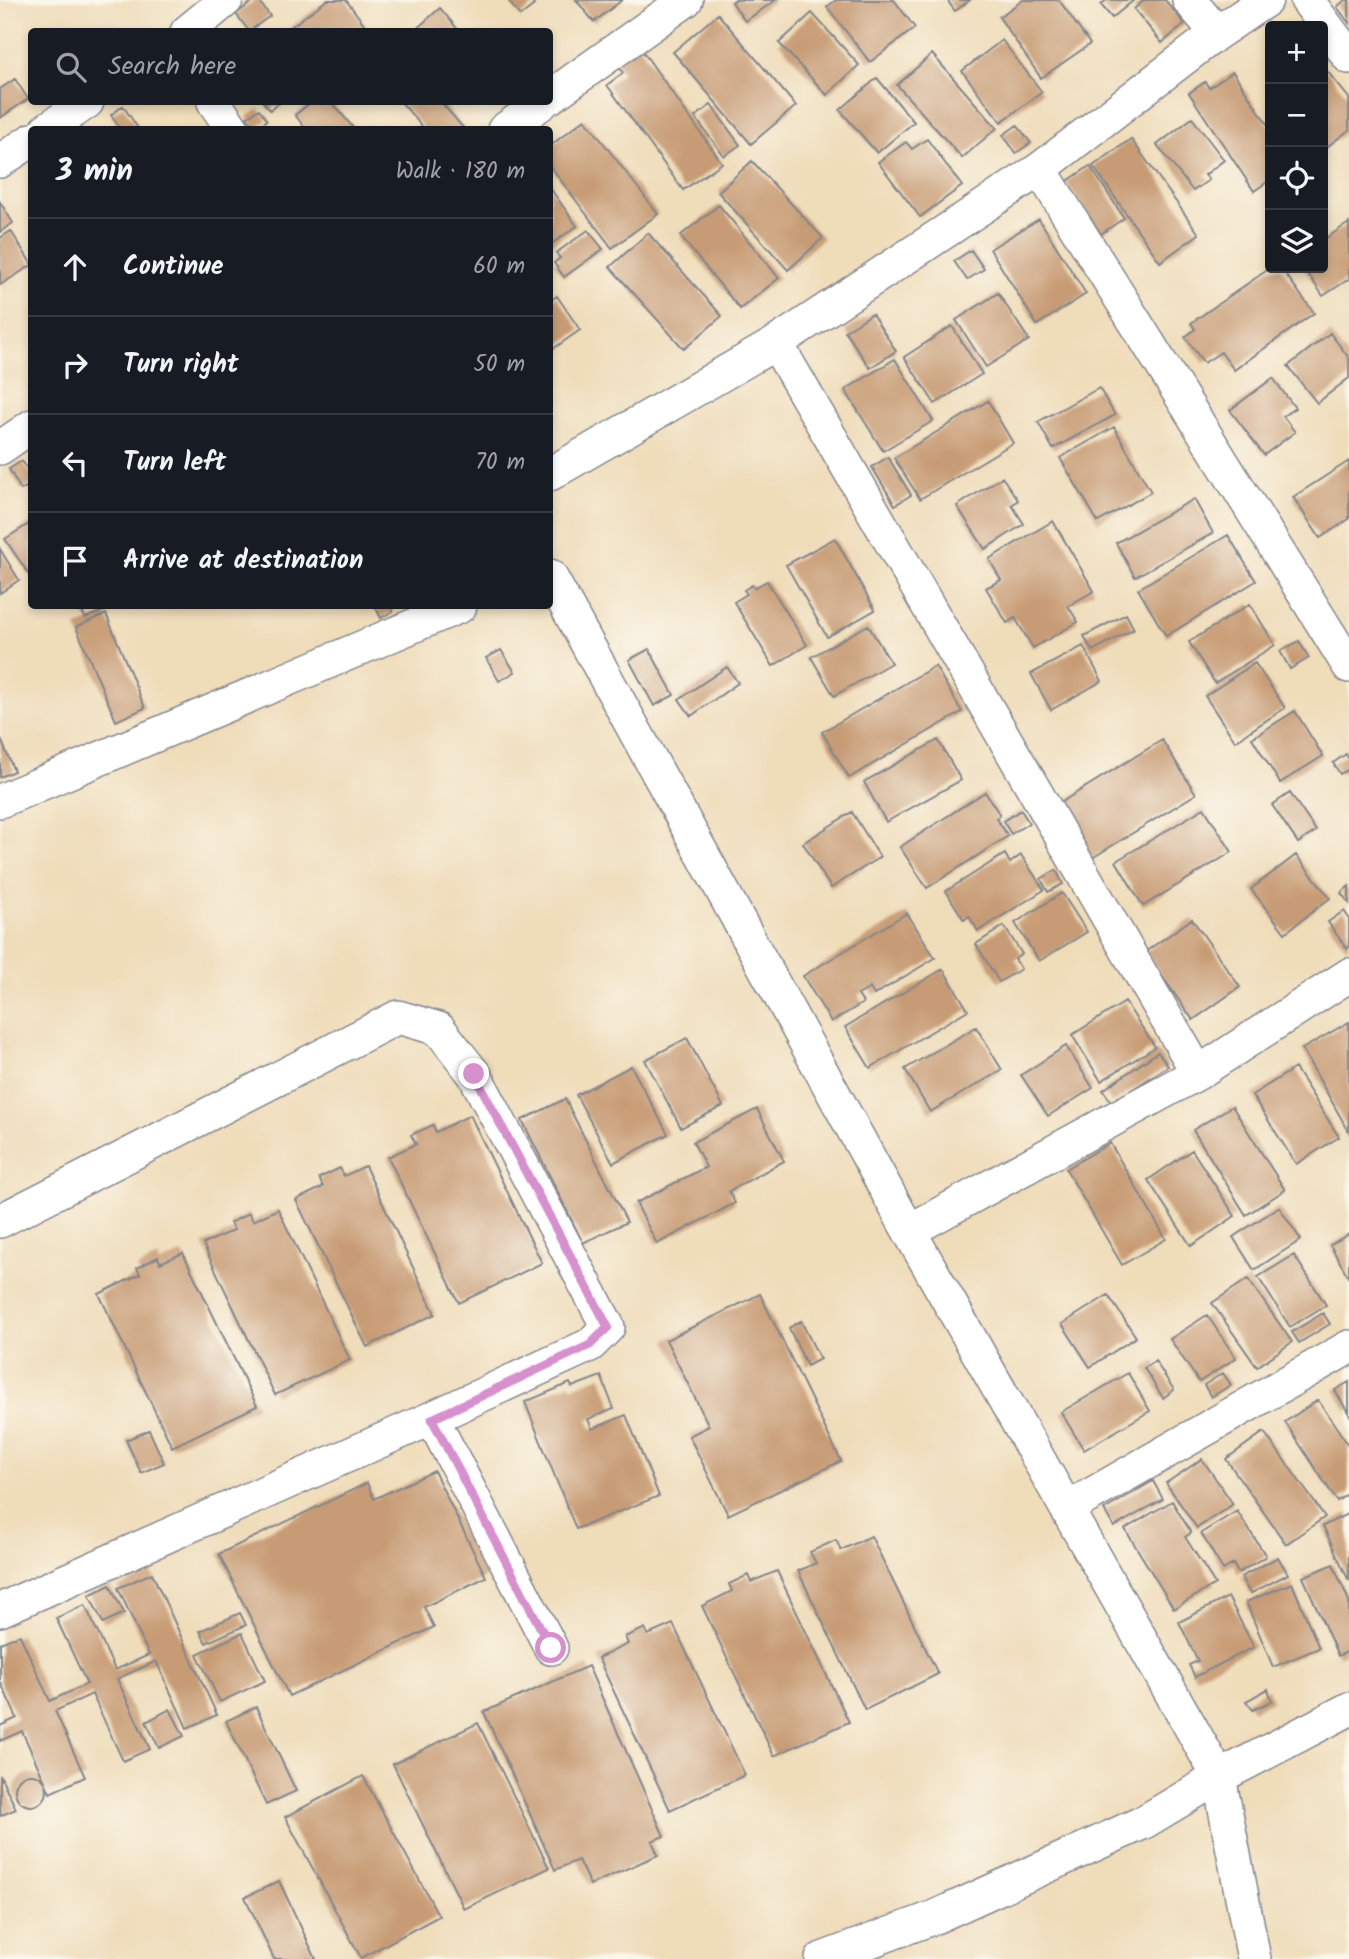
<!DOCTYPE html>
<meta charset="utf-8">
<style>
:root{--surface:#171b24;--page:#242831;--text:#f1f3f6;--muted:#9ea1a6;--line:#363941}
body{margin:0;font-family:Kalam,sans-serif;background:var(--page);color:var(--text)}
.controls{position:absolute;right:21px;top:21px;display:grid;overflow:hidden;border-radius:7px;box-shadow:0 4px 10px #0003}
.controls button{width:63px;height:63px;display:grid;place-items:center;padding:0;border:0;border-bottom:2px solid var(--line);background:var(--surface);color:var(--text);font:35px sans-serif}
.stop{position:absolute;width:21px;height:21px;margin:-16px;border:5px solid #d690ce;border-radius:50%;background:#fff}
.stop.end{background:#d690ce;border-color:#fff;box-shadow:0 2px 7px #0008}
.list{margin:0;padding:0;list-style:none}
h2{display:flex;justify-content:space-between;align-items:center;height:91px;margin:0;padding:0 28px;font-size:30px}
h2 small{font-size:23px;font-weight:400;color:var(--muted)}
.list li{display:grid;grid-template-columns:46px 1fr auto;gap:21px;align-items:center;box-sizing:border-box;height:98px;padding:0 28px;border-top:2px solid var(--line)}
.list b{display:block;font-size:26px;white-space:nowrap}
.list em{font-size:23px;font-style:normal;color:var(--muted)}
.icon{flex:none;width:38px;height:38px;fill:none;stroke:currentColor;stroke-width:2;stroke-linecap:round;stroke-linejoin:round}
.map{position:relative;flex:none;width:1349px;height:1959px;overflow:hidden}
.search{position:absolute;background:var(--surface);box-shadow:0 4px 10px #0003;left:28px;top:28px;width:525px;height:77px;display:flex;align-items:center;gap:18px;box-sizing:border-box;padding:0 24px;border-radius:7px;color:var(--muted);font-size:26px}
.panel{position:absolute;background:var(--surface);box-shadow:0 4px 10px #0003;left:28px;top:126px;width:525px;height:483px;border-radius:7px}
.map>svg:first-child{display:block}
.building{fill:#c79b74}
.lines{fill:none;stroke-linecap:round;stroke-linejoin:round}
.minor-casing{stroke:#85868c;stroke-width:36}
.minor{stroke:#fff;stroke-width:33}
.route{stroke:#d690ce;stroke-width:9}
</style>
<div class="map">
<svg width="1349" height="1959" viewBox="0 0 1349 1959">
<rect width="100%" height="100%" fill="#fbf7ec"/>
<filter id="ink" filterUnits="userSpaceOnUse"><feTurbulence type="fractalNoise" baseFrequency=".0143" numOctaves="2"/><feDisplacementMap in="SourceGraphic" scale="14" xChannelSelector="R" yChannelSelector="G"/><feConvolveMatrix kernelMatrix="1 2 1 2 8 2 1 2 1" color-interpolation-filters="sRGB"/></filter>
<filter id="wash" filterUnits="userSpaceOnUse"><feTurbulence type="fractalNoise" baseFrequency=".00686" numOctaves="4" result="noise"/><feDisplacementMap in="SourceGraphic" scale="28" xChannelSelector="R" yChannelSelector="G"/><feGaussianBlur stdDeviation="1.57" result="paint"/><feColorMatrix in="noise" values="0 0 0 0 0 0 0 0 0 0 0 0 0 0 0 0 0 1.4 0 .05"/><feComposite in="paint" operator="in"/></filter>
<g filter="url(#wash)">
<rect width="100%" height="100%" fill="#efdcb9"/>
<g id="blocks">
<!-- building -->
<path class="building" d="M255 0H258L270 16 249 31 236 14Z
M327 0H346L370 32H284Z
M508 0H530L534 5 520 16Z
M576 0H622L594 22Z
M735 0H776L745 21 732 2Z
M836 0H894L915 28 870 62 827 7Z
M947 0H970L955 11Z
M1023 0H1059L1090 44 1041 78 999 17Z
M1106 0H1134L1112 18 1101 5Z
M1144 0H1165L1185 24 1162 43 1134 9Z
M1345 0H1349V23L1337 7Z
M440 8 460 32H413Z
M812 13 859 65 827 95 779 43Z
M718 14 796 106 751 144 673 52Z
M1002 40 1042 92 1001 122 962 71Z
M639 46 722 163 683 190 607 85 623 73 616 62Z
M932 54 997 128 962 158 897 85Z
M1327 71 1349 98V130L1323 150V74Z
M1233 72 1270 128V180L1254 191 1189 93 1205 82 1209 88Z
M877 78 914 122 877 153 840 110Z
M15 79 28 99 0 118V89Z
M263 102H281L270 110Z
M311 102H332L355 130H307L295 115Z
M401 102H441L465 130H425Z
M711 105 740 145 724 156 695 117Z
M123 106 138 128 135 130H121L111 115Z
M259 109 267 120 256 128 247 117Z
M1192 118 1224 160 1205 175 1209 180 1193 191 1157 145Z
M585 119 658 214 612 248 550 166V146Z
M1017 125 1031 143 1016 153 1003 135Z
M927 139 962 186 920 217 878 162 906 142 912 149Z
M1131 139 1199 234 1160 262 1093 166Z
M752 161 823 238 788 270 718 192Z
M1090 166 1124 218 1101 234 1066 182Z
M550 188 577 226 550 245Z
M0 202 13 223 0 232Z
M719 205 779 278 740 309 680 236Z
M1039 219 1086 294 1037 325 990 249Z
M1349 223V279L1323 296 1304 268H1323V240Z
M588 230 603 249 564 277 554 263 560 258 556 253Z
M11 231 32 265 0 285V238Z
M648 233 722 316 684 349 610 267Z
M971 250 984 269 967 280 954 261Z
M1270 268H1281L1314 313 1234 370 1221 352 1204 363 1185 337 1195 329 1191 323Z
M998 293 1029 340 986 367 956 320Z
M557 296 580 330 550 351V301Z
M872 314 896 351 870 368 845 331Z
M952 326 982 374 935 404 904 357Z
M1330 333 1349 358V378L1317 403 1288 366Z
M895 359 933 421 883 451 845 390Z
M1273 378 1295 408 1283 416 1295 432 1264 455 1230 410Z
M1099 388 1115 415 1053 449 1038 422Z
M988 401 1013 443 920 499 894 458Z
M1114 427 1151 492 1098 522 1060 458Z
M888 457 911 495 895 505 872 467Z
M22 461 32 476V484L21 490 9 469Z
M1349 461V519L1320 538 1293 497Z
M1002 477 1018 500 1012 505 1024 524 985 549 957 506Z
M1194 499 1213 533 1135 577 1116 543Z
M1053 521 1094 591 1068 606 1078 622 1033 648 1015 618 1007 623 986 588 1001 580 989 559Z
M32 522V579L5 539Z
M1228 535 1256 581 1166 636 1138 589Z
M835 538 875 610 827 637 786 565Z
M0 549 19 580 0 593Z
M767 581 807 645 773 666 734 602 747 594 744 590 752 585 754 588Z
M1250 604 1275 645 1215 683 1189 642Z
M80 606H102L104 611 85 618Z
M375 606H390L393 611 381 618Z
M106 614 145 708 116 721 76 627Z
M1126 614 1134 629 1092 651 1084 636Z
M868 625 891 663 834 696 811 657Z
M1299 641 1309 658 1290 669 1280 651Z
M1083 646 1102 681 1051 710 1031 674Z
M649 649 674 695 654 706 629 660Z
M501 650 515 672 499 681 486 658Z
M1255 663 1285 708 1235 741 1205 696Z
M935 666 962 712 849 778 822 732Z
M727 667 738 683 691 716 679 699Z
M1295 711 1323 756 1280 783 1252 738Z
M0 737 14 771 0 777Z
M938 740 961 780 886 822 864 782Z
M1162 740 1196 794 1089 860 1055 806Z
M1346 754 1349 759V769L1340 774 1333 763Z
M985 792 1000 815 996 818 1008 836 927 888 900 847Z
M1290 793 1316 831 1298 843 1272 805Z
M1204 808 1232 852 1143 906 1116 861Z
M1021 810 1029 823 1011 834 1003 821Z
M852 812 880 857 831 888 803 843Z
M1005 854 1010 863 1021 855 1044 890 978 931 969 916 964 920 946 891Z
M1296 855 1330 898 1285 933 1251 889Z
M1056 870 1063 884 1048 892 1041 879Z
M1349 886V903L1341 893Z
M1062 893 1087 932 1039 961 1015 923Z
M1344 911 1349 918V947L1347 949 1328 922Z
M907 913 935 958 874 995 870 988 858 995 863 1003 831 1022 803 976Z
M1192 919 1240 987 1193 1020 1145 952Z
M1004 926 1022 954 1015 959 1021 969 999 982 976 944Z
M943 969 968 1010 870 1068 845 1027Z
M1125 1002 1155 1047 1101 1081 1072 1035Z
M1349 1022V1132L1302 1049Z
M976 1027 1002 1070 930 1112 905 1069Z
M687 1038 723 1106 681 1128 645 1060Z
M1066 1046 1093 1088 1048 1116 1021 1075Z
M1158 1052 1168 1066 1112 1103 1103 1090Z
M631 1066 668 1134 613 1163 576 1095Z
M1295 1068 1339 1137 1296 1164 1252 1095Z
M565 1099 627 1222 583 1243 522 1120Z
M1232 1106 1285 1190 1246 1215 1193 1130Z
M757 1109 784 1161 729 1191 735 1203 657 1244 636 1203 706 1167 693 1142Z
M470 1115 542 1263 459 1303 388 1157 416 1144 411 1135 433 1125 436 1132Z
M1110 1143 1166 1239 1122 1265 1066 1169Z
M1192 1150 1235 1216 1191 1246 1148 1180Z
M365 1166 435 1314 367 1347 296 1200 323 1187 319 1178 340 1168 344 1176Z
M1279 1207 1301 1240 1254 1270 1233 1237Z
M278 1209 350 1360 275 1395 203 1244 234 1230 230 1223 249 1213 253 1221Z
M1349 1234V1278L1330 1245Z
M183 1253 257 1406 172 1447 99 1294 140 1274 137 1268 158 1257 160 1263Z
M1294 1255 1326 1305 1290 1327 1258 1277Z
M1248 1279 1292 1342 1257 1367 1212 1303Z
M760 1294 841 1461 728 1515 689 1436 709 1426 666 1340Z
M1108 1295 1136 1337 1090 1367 1062 1324Z
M1323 1313 1330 1324 1299 1343 1292 1332Z
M1207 1315 1236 1358 1199 1382 1170 1339Z
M801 1321 820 1359 807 1366 789 1328Z
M1155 1361 1174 1390 1163 1398 1144 1368Z
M1128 1373 1150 1411 1084 1450 1061 1412Z
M1223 1373 1231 1385 1211 1397 1204 1385Z
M601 1376 614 1409 588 1419 592 1429 626 1415 659 1496 576 1529 525 1402 570 1383 572 1387Z
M1349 1382V1414L1335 1390Z
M1318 1400 1349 1446V1493L1337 1501 1285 1422Z
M149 1430 164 1463 141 1473 126 1440Z
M1264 1432 1325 1517 1286 1544 1226 1459Z
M1202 1459 1233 1504 1197 1528 1166 1483Z
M434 1471 486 1577 424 1607 434 1627 289 1696 219 1554 367 1483 374 1499Z
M1153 1481 1163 1499 1114 1527 1104 1510Z
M1172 1501 1191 1533 1185 1537 1215 1584 1174 1609 1125 1529Z
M1237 1511 1266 1556 1238 1573 1233 1564 1223 1570 1201 1533Z
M1349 1513V1581L1323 1526Z
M871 1536 938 1674 865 1710 798 1571 816 1563 810 1552 836 1540 841 1550Z
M1278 1557 1288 1574 1250 1594 1241 1577Z
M1333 1564 1349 1601V1651L1338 1656 1303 1577Z
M777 1571 849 1722 774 1756 702 1606 732 1591 729 1584 748 1575 751 1582Z
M152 1573 217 1715 187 1728 156 1661 117 1679 150 1749 123 1761 92 1694 55 1711 85 1777 50 1793 22 1731 0 1741V1726L17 1718 0 1681V1643L20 1635 50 1701 87 1684 56 1618 85 1605 115 1670 149 1655 118 1588Z
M1292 1583 1319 1648 1273 1667 1246 1602Z
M110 1585 124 1613 103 1623 89 1595Z
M1228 1597 1254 1647 1195 1677 1189 1665 1198 1661 1179 1622Z
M240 1613 246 1625 206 1643 200 1631Z
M673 1624 745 1775 670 1810 598 1658 628 1644 625 1637 645 1628 648 1635Z
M242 1633 265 1681 220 1702 197 1654Z
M588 1666 664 1836 652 1841 658 1855 590 1885 578 1860 555 1870 484 1712Z
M1268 1689 1272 1701 1253 1710 1246 1701Z
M256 1707 296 1791 266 1805 226 1721Z
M170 1709 184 1736 159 1748 146 1722Z
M478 1723 549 1868 464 1909 393 1764Z
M15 1790a16 16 0 1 1 32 0a16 16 0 1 1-32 0Z
M0 1775 16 1809 0 1816Z
M363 1776 439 1916 361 1958 285 1817Z
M279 1881 316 1959H274L245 1897Z"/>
</g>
</g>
<g filter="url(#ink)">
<use href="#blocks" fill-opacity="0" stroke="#85868c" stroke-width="2"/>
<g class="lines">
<!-- minor casing -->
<g class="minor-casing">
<path id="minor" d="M1189 0 1217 33
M1307 0 1349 57
M187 32 226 0
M550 97 686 0
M214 102 233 130
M46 130 87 102
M504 130 543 102
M0 161 32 140
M1040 169 1349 666
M776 343 1198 1073
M0 448 32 426
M550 474 776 343 1040 169 1217 33 1266 0
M550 576 909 1231 1219 1777 1254 1959
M0 801 460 606
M0 1221 398 1017 439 1029 474 1074 608 1327 590 1345 432 1418 0 1610
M909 1231 1198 1073 1349 975
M432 1418 551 1648
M1068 1508 1349 1347
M822 1959 935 1917 1144 1822 1219 1777 1349 1709"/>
</g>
<!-- minor -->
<use href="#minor" class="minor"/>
</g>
</g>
<g class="lines" filter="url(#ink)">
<!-- route -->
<path class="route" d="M474 1074 608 1327 590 1345 432 1419 551 1648"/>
</g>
</svg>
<div class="controls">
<button>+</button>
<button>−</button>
<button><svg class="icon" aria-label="locate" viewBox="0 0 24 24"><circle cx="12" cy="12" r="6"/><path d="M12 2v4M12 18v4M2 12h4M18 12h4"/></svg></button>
<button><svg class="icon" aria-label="layers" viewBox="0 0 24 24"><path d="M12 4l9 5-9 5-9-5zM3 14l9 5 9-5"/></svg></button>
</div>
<div class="stop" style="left:551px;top:1648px"></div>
<div class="stop end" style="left:474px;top:1074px"></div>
<div class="search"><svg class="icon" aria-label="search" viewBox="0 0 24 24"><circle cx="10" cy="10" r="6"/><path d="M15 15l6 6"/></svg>Search here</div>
<section class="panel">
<h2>3 min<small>Walk · 180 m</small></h2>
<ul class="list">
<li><svg class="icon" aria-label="ahead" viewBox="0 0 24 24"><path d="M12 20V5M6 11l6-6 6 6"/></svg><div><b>Continue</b></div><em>60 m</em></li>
<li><svg class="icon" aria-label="right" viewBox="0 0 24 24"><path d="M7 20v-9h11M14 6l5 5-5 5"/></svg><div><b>Turn right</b></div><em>50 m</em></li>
<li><svg class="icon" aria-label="left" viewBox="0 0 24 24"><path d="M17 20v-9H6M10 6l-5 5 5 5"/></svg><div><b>Turn left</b></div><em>70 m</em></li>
<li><svg class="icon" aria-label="arrive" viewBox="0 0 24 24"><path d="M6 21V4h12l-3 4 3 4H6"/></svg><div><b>Arrive at destination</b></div></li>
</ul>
</section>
</div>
